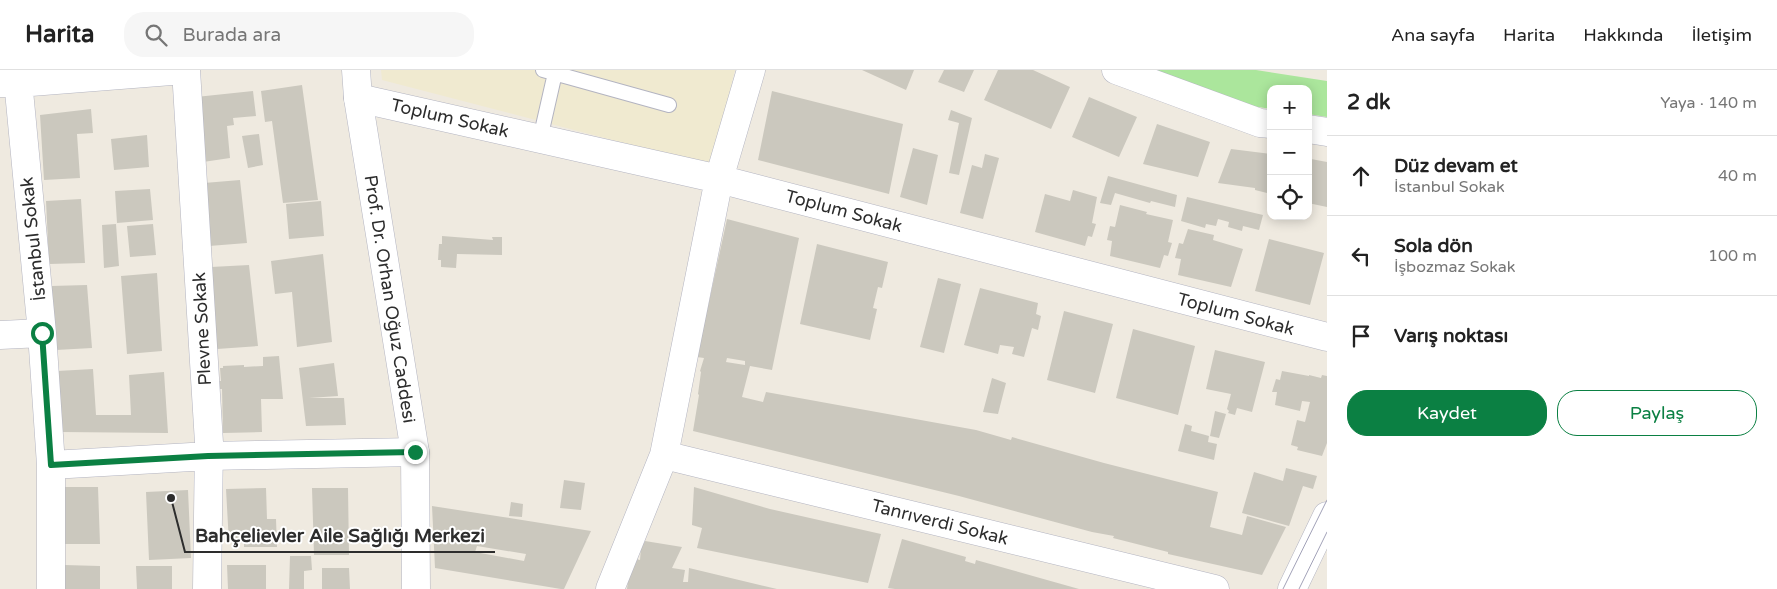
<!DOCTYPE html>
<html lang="tr">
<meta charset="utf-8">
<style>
:root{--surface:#fff;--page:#f6f6f6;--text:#222;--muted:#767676;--line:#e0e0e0;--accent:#0b8043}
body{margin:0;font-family:"Varela Round",sans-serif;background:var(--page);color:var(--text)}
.controls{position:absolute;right:15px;top:15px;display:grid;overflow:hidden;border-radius:10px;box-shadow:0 2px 12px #0003}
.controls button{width:45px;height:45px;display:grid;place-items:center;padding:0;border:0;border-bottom:1px solid var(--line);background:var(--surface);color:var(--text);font:25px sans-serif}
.stop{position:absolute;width:15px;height:15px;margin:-11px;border:4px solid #0b8043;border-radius:50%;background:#fff}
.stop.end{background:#0b8043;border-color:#fff;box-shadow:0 1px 5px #0008}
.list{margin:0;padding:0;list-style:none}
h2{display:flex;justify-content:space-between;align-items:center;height:65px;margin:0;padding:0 20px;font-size:21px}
h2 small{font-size:16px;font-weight:400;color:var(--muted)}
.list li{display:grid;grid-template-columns:32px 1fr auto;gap:15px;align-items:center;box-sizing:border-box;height:80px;padding:0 20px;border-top:1px solid var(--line)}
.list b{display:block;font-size:19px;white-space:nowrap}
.list p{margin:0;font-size:16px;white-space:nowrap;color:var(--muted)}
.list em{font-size:16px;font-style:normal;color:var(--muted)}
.actions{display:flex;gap:10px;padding:15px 20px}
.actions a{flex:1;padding:11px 0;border:1px solid var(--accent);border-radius:20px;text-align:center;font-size:18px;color:var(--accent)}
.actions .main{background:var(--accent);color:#fff}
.icon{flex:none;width:28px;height:28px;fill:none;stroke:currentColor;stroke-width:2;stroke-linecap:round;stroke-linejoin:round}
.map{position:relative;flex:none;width:1327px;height:519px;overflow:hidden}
header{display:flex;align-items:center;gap:30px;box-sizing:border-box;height:70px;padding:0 25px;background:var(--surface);border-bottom:1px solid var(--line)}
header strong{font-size:24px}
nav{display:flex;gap:28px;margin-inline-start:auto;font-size:18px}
.search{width:350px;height:45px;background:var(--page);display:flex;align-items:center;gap:12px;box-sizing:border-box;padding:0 18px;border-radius:20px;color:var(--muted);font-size:19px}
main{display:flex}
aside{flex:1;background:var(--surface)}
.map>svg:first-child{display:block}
.education{fill:#f0ead0}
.green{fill:#abe69c}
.building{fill:#cbc8be;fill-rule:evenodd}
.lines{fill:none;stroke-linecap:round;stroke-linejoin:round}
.lane-casing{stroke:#b3b4c1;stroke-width:16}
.street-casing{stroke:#b3b4c1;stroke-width:29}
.secondary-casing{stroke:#b3b4c1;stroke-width:29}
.lane{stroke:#fff;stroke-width:14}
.street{stroke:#fff;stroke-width:28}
.secondary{stroke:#fff;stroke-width:28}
.tram{stroke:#a2a2b8;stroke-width:1}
.route{stroke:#0b8043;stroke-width:6}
.labels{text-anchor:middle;stroke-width:4;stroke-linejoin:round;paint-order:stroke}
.street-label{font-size:18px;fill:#2d2d2d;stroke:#fff}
.leader{fill:none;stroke:#2d2d2d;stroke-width:2}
.callout-dot{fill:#2d2d2d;stroke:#fff;stroke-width:2}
.callout-label{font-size:19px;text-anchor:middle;font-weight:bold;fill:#2d2d2d;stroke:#fff;stroke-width:4;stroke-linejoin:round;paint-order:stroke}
</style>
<header>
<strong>Harita</strong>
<div class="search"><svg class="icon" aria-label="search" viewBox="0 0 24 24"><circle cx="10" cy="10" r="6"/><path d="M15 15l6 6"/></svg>Burada ara</div>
<nav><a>Ana sayfa</a><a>Harita</a><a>Hakkında</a><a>İletişim</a></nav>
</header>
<main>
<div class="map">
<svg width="1327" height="519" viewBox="0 0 1327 519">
<rect width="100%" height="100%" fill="#efeae0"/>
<!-- education -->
<path class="education" d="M381 0H735L712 96 382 10Z"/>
<!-- green -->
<path class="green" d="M1140 0H1256L1327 11V47L1308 44V19H1271V39L1233 33Z"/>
<!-- building -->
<path class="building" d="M862 0H914L906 20Z
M944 0H974L964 22 938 12Z
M998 0H1033L1070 17 1051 59 984 30Z
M302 15 318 130 283 133 272 51 265 52 261 21Z
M253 21 256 46 233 48 234 55 227 56 230 88 203 92 196 27Z
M772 21 903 54 889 124 758 90Z
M1089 27 1137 47 1119 87 1072 67Z
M91 39 93 63 77 64 80 108 44 110 40 45Z
M951 40 972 48 959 105 949 103 959 53 948 50Z
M1157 54 1210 72 1198 107 1143 94Z
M259 64 263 95 248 98 242 66Z
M147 65 149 97 114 100 111 69Z
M913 78 938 85 927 135 900 127Z
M1231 79 1271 84V124L1255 120V118L1218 113Z
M985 84 999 88 983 149 960 143 972 95 982 98Z
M1311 89 1327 92V137L1308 133V105Z
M1108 106 1177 125 1175 137 1151 131 1150 133 1115 123 1111 135 1100 133Z
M240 110 247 173 209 176 204 113Z
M150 119 153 150 117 153 115 121Z
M1073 120 1097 127 1092 153 1096 154 1092 167 1088 166 1085 176 1035 162 1045 124 1070 131Z
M1187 127 1263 145 1259 160 1243 156 1242 161 1228 157 1229 152 1218 149 1216 156 1206 154 1205 158 1181 151Z
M81 129 85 193 49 194 46 131Z
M321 131 324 166 289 169 286 134Z
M1120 135 1147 142 1146 144 1173 150 1168 172 1172 173 1168 186 1164 185 1160 198 1110 186 1112 171 1107 170 1110 156 1115 157Z
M727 149 799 168 772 300 750 296 742 327 763 332 766 322 976 360 1011 370 1012 367 1104 393 1218 422 1210 457 1242 465 1247 446 1286 457 1262 505 1168 484V482L1113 468 1114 466 1092 462 959 426 693 361 699 325 698 324 701 302 700 301 704 288 697 287ZM727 288 745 291V295L726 292Z
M116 154 119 196 104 198 102 155Z
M153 154 156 185 130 187 127 156Z
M1188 159 1214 165 1213 170 1243 179 1231 217 1178 205 1181 189 1175 188 1179 173 1183 174Z
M442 166 493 170 492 167H502V185L457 184 456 198 441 197V190H438L439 174H442Z
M1269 169 1324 183 1310 235 1255 221Z
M817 174 888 192 882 218 878 217 873 238 877 239 870 270 800 254Z
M323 184 332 272 297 277 292 222 275 224 271 191Z
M249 195 258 276 217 279 211 197Z
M157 203 162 281 127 284 121 206Z
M938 208 961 214 944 283 920 277Z
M87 215 92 278 56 280 51 216Z
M980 218 1038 233 1036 244 1041 246 1038 260 1032 258 1024 287 1012 284 1014 277 1000 275 998 284 964 275Z
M1064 241 1113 254 1095 323 1047 310Z
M1133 259 1195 276 1178 345 1116 328Z
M1215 280 1265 292 1252 342 1237 338 1235 345 1228 343 1229 341 1227 339 1231 324 1206 319Z
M279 286 283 329H261L262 362 223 363 222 319H217V311H221L220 298H223V296L244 295V297L263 296V287Z
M334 293 338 326 309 328H344L346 355 306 356 299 298Z
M93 299 96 345H131L129 305 164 302 168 363 61 362 57 301Z
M1282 301 1309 306V305L1321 308 1322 305 1327 306V373L1322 386 1297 380 1298 377 1291 375 1297 350 1305 352 1310 332 1302 331 1300 341 1275 335 1277 322H1272L1276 309 1280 310Z
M992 308 1006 313 998 344 983 342Z
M1215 341 1226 344 1219 368 1210 366Z
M1185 354 1192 356 1191 361 1209 366 1208 372 1217 374 1214 390 1178 381Z
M1286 398 1317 406 1313 419 1303 416 1289 456 1242 443 1254 402 1283 411Z
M564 410 585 413 581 440 560 438Z
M63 417H98L100 474H64Z
M694 417 770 439 881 464 868 513 697 478 702 458 692 455Z
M266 418 267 449H276L277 477H244V473H229L226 419Z
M312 418H348L349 485H314Z
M188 420 191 488 149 490 146 422Z
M511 432 523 434 522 447 509 446Z
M432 436 503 447 591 461 564 519H561L435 498ZM477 476 526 484 524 491 475 482Z
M902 469 966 487 965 491 975 494 976 490 1079 519H895L888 518Z
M645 471 682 477 672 498 685 500 683 512H688L689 498 777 519H627L628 511 626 510 636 489 640 490 641 478Z
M290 486H311L312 500 304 501V519H289Z
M64 495 100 496V519H65Z
M227 495H266V519H228Z
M136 496H172V519H137Z
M322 498H349L350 519H322Z"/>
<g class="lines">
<!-- lane casing -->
<g class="lane-casing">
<path id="lane" d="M543 0 669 35
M540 69 555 3"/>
</g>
<!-- street casing -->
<g class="street-casing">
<path id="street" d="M17 0 42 263 51 395V519
M186 0 209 373 207 519
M1116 0 1260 53 1271 54
M0 13H18L184 0
M358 28 719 109 1327 267
M1308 59 1327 62
M0 265 42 263
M664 385 1215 519
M51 395 209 386 415 382
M610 519 664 385 719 109 751 0
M1292 519 1327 446"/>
</g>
<!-- secondary casing -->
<g class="secondary-casing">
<path id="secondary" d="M356 0 358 28 415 382 416 519"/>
</g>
<!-- lane -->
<use href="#lane" class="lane"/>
<!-- street -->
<use href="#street" class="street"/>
<!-- secondary -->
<use href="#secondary" class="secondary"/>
<!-- tram -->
<path class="tram" d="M1283 519 1327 430
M1299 519 1327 462"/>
</g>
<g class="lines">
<!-- route -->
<path class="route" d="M42 263 51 395 208 386 415 382"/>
</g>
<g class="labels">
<!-- street labels -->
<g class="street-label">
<text transform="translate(450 48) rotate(13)" y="6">Toplum Sokak</text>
<text transform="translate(844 141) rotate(15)" y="6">Toplum Sokak</text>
<text transform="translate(33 169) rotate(-96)" y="6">İstanbul Sokak</text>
<text transform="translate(390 229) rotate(81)" y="6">Prof. Dr. Orhan Oğuz Caddesi</text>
<text transform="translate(1236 244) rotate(15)" y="6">Toplum Sokak</text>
<text transform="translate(202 259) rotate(-93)" y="6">Plevne Sokak</text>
<text transform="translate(940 452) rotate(14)" y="6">Tanrıverdi Sokak</text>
</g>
</g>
<!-- callouts -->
<path class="leader" d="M171 428L185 482H495"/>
<circle class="callout-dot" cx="171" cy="428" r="5"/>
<g class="callout-label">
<text x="340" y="472">Bahçelievler Aile Sağlığı Merkezi</text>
</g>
</svg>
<div class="controls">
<button>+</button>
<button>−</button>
<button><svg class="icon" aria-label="locate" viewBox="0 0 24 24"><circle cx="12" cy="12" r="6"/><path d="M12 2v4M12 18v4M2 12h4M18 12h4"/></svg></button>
</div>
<div class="stop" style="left:42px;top:263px"></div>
<div class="stop end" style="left:415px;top:382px"></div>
</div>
<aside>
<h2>2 dk<small>Yaya · 140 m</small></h2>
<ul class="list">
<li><svg class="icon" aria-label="ahead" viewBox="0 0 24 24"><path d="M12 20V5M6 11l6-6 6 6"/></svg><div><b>Düz devam et</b><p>İstanbul Sokak</p></div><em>40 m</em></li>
<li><svg class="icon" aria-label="left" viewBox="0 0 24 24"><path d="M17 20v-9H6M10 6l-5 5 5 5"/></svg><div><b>Sola dön</b><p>İşbozmaz Sokak</p></div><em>100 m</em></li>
<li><svg class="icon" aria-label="arrive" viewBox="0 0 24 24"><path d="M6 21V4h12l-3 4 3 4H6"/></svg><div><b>Varış noktası</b></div></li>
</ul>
<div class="actions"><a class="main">Kaydet</a><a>Paylaş</a></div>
</aside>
</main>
